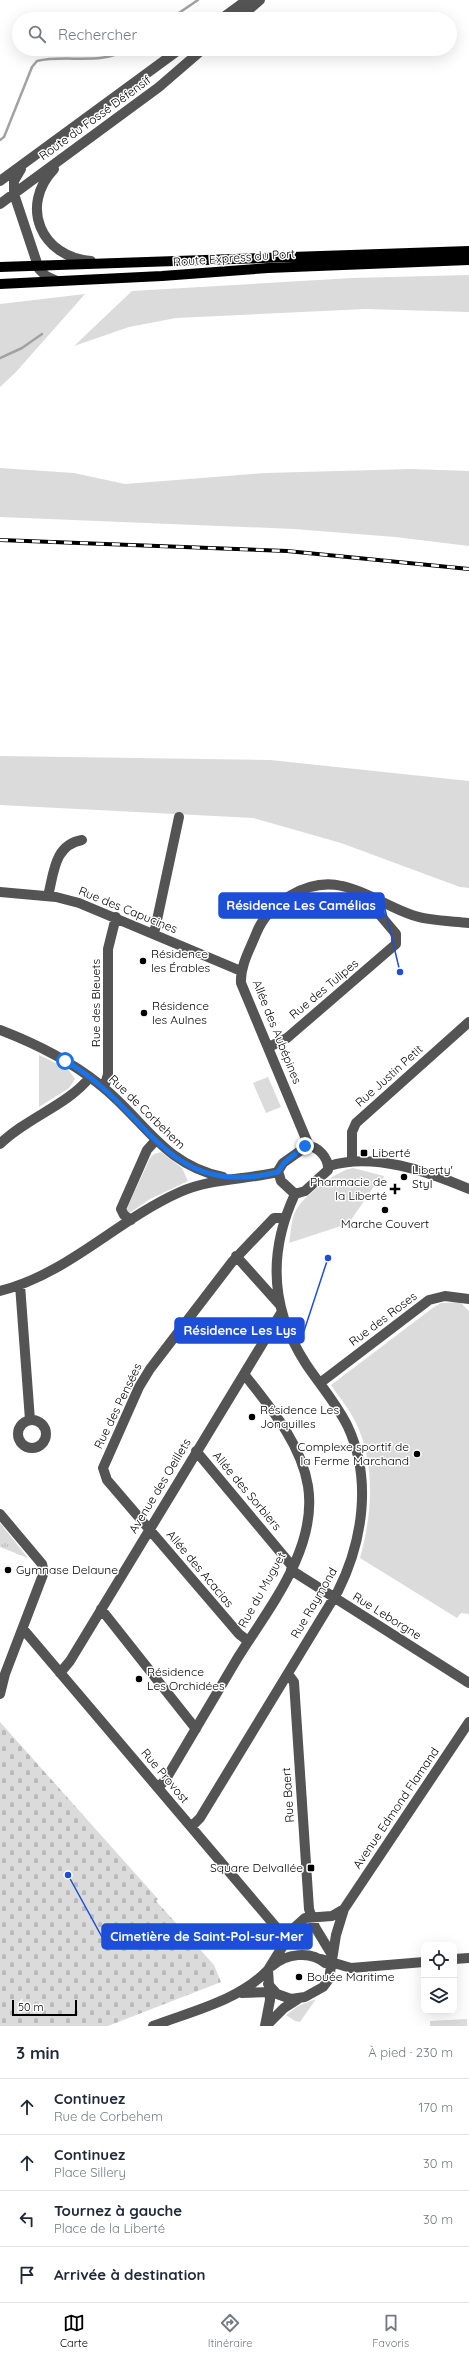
<!DOCTYPE html>
<html lang="fr">
<meta charset="utf-8">
<style>
:root{--surface:#fff;--page:#f2f2f3;--text:#1f2937;--muted:#747a83;--line:#e0e1e3;--accent:#000}
body{margin:0;font-family:Quicksand,sans-serif;background:var(--page);color:var(--text)}
.controls{position:absolute;right:12px;bottom:12px;display:grid;overflow:hidden;border-radius:8px;box-shadow:0 4px 16px #0002}
.controls button{width:36px;height:36px;display:grid;place-items:center;padding:0;border:0;border-bottom:1px solid var(--line);background:var(--surface);color:var(--text);font:20px sans-serif}
.scale{position:absolute;left:12px;bottom:10px;width:65px;box-sizing:border-box;padding-left:4px;border:2px solid #000;border-top:0;font-size:11px;line-height:14px;white-space:nowrap;color:#000;-webkit-text-stroke:3px #fff;paint-order:stroke}
.stop{position:absolute;width:12px;height:12px;margin:-9px;border:3px solid #1a73e8;border-radius:50%;background:#fff}
.stop.end{background:#1a73e8;border-color:#fff;box-shadow:0 1px 4px #0008}
.list{margin:0;padding:0;list-style:none}
h2{display:flex;justify-content:space-between;align-items:center;height:52px;margin:0;padding:0 16px;font-size:17px}
h2 small{font-size:13px;font-weight:400;color:var(--muted)}
.list li{display:grid;grid-template-columns:26px 1fr auto;gap:12px;align-items:center;box-sizing:border-box;height:56px;padding:0 16px;border-top:1px solid var(--line)}
.list b{display:block;font-size:15px;white-space:nowrap}
.list p{margin:0;font-size:13px;white-space:nowrap;color:var(--muted)}
.list em{font-size:13px;font-style:normal;color:var(--muted)}
.icon{flex:none;width:22px;height:22px;fill:none;stroke:currentColor;stroke-width:2;stroke-linecap:round;stroke-linejoin:round}
.map{position:relative;flex:none;width:469px;height:2026px;overflow:hidden}
.search{position:absolute;background:var(--surface);box-shadow:0 4px 16px #0002;left:12px;right:12px;top:12px;height:44px;display:flex;align-items:center;gap:10px;box-sizing:border-box;padding:0 14px;border-radius:22px;color:var(--muted);font-size:15px}
.sheet{height:276px;background:var(--surface)}
nav{display:flex;justify-content:space-around;align-items:center;box-sizing:border-box;height:56px;border-top:1px solid var(--line);background:var(--surface);font-size:11px;color:var(--muted)}
nav a{display:grid;justify-items:center;gap:2px}
nav .on{color:var(--accent)}
.map>svg:first-child{display:block}
.green{fill:#dbdbdb}
.cemetery{fill:url(#cemetery-stones)}
.park{fill:url(#park-tufts)}
.lines{fill:none;stroke-linecap:round;stroke-linejoin:round}
.stream{stroke:#a2a2a2;stroke-width:2.5}
.minor{stroke:#545454;stroke-width:10}
.major{stroke:#000;stroke-width:10}
.rail-casing{stroke:#000;stroke-width:4}
.rail{stroke:#fff;stroke-width:2.5;stroke-dasharray:8;stroke-linecap:butt}
.route{stroke:#1a73e8;stroke-width:5}
.poi-dot{fill:#000;stroke:#fff;stroke-width:1.5}
.labels{text-anchor:middle;stroke-width:3;stroke-linejoin:round;paint-order:stroke}
.street-label{font-size:12px;fill:#000;stroke:#fff}
.poi-label{font-size:12px;fill:#000;stroke:#fff;text-anchor:start}
.leader{fill:none;stroke:#1d4ed8;stroke-width:1.5}
.callout-dot{fill:#1d4ed8;stroke:#fff;stroke-width:1.5}
.callout{fill:#1d4ed8;stroke:#1d4ed8;stroke-width:1.5}
.callout-label{font-size:13px;text-anchor:middle;font-weight:bold;fill:#fff}
</style>
<div class="map">
<svg width="469" height="2026" viewBox="0 0 469 2026">
<defs>
<pattern id="cemetery-stones" width="16" height="16" patternUnits="userSpaceOnUse"><rect width="16" height="16" fill="#dbdbdb"/><path d="M2 7V4a2 2 0 0 1 4 0v3zM10 15v-3a2 2 0 0 1 4 0v3z" fill="#bababa"/></pattern>
<pattern id="park-tufts" width="24" height="20" patternUnits="userSpaceOnUse"><rect width="24" height="20" fill="#dbdbdb"/><path d="M3 7l-1-3M5 7V3M7 7l1-3M15 17l-1-3M17 17v-4M19 17l1-3" fill="none" stroke="#bababa"/></pattern>
</defs>
<rect width="100%" height="100%" fill="#fff"/>
<!-- green -->
<path class="green" d="M469 275V312L365 309 176 318 129 327 74 346 132 291 352 278Z
M85 294 16 372 0 387V304Z
M0 468 74 473 125 484 265 473 411 469 469 471V546L395 537 294 529 0 517Z
M0 756 270 760 469 781V888L460 887 341 843 253 818 0 805Z
M39 1055 68 1069 75 1079 69 1088 39 1107Z
M268 1077 281 1107 266 1113 253 1083Z
M161 1152 182 1168 188 1181 150 1199 128 1214 127 1208 150 1158 154 1154Z
M353 1168 384 1176 382 1183 377 1182 351 1220 344 1225 289 1243C291 1233 291 1219 296 1210 304 1196 337 1170 353 1168Z
M460 1302 469 1311V1614L461 1613 457 1618 360 1558C372 1515 376 1465 356 1423 350 1410 339 1397 331 1385L434 1307 441 1303Z
M316 1999 300 2022 295 2021 286 2015 298 2006Z
M467 2019V2026H430V2021Z"/>
<!-- cemetery -->
<path class="cemetery" d="M0 1722 158 1899 156 1901 214 1965 221 1982 108 2026H0Z"/>
<!-- park -->
<path class="park" d="M0 1523 28 1558 0 1547Z"/>
<g class="lines">
<!-- stream -->
<path class="stream" d="M170 19 198 0
M0 140 4 137 32 67 37 61C66 54 102 66 127 49
M0 358 22 348 42 334"/>
<!-- minor -->
<path class="minor" d="M221 19 247 0
M238 19 260 0
M21 169 14 181V194L39 269 46 276 57 281
M54 169C19 206 41 257 91 261
M0 181 180 49
M0 204 159 87 203 49
M0 892 56 897 79 903 241 971
M48 896C54 873 54 845 82 840
M154 934 179 817
M0 1030C34 1043 70 1061 99 1084 144 1119 163 1165 223 1177
M269 1047 287 1038 396 944V934L364 896
M104 1088 108 1074V949L116 917
M0 1144C26 1118 68 1105 90 1077
M307 1146C318 1146 329 1158 328 1170L305 1191 295 1194 281 1181 278 1171 283 1163Z
M309 1146 241 983C240 966 250 949 256 934 268 903 308 878 342 886 366 891 388 907 412 915 429 921 451 921 469 923
M352 1161V1132L356 1123 469 1022
M329 1166C373 1152 427 1171 469 1189
M131 1220 124 1215 121 1209 147 1150 156 1140
M236 1256 279 1304
M20 1285 30 1420
M0 1291C68 1274 117 1220 180 1192 211 1178 245 1180 278 1172
M320 1383 429 1300 445 1296 469 1299
M18 1434a14 14 0 1 1 28 0a14 14 0 1 1-28 0Z
M196 1451 292 1566
M0 1514 42 1564 44 1572 5 1674 0 1694
M291 1570 469 1683
M101 1609 196 1729
M23 1629 287 1940
M248 1641 239 1634 107 1480 103 1468 139 1387 150 1369 232 1262 274 1218H285
M60 1673 70 1661 281 1313
M288 1674 294 1682 309 1909 315 1927 332 1955
M158 1788 166 1779C190 1739 213 1699 237 1659 268 1609 318 1549 308 1486 301 1443 270 1407 244 1374
M191 1827 200 1818 338 1591C363 1541 372 1479 348 1427 337 1404 320 1385 306 1364 270 1309 268 1252 295 1194
M321 1959 351 1968 424 1962
M454 1959 469 1958
M272 1966C286 1954 310 1950 325 1963
M268 1984 277 1994 291 1999 305 1997 323 1987 329 1979 336 1935 344 1909 469 1722
M242 1993 273 1992
M153 2026C192 2011 238 2001 268 1970
M265 2026 270 2000 268 1970 294 1928 305 1918 332 1916 344 1909
M266 2026 284 2008 298 1999"/>
<!-- major -->
<path class="major" d="M0 267 469 251
M0 284 162 276 268 268 469 260"/>
<!-- rail casing -->
<g class="rail-casing">
<path id="rail" d="M0 540 287 551 469 569"/>
</g>
<!-- rail -->
<use href="#rail" class="rail"/>
</g>
<g class="lines">
<!-- route -->
<path class="route" d="M65 1061C149 1107 164 1201 278 1172L284 1163 305 1146"/>
</g>
<!-- markers -->
<g class="poi-dot">
<circle cx="143" cy="961" r="4"/>
<circle cx="144" cy="1013" r="4"/>
<rect x="360" y="1149" width="8" height="8" rx="2"/>
<circle cx="404" cy="1177" r="4"/>
<path d="M393 1183h4v4h4v4h-4v4h-4v-4h-4v-4h4z"/>
<circle cx="385" cy="1210" r="4"/>
<circle cx="252" cy="1417" r="4"/>
<circle cx="417" cy="1454" r="4"/>
<circle cx="8" cy="1570" r="4"/>
<circle cx="139" cy="1679" r="4"/>
<rect x="307" y="1864" width="8" height="8" rx="2"/>
<circle cx="299" cy="1977" r="4"/>
</g>
<g class="labels">
<!-- street labels -->
<g class="street-label">
<text transform="translate(95 118) rotate(-36)" y="4">Route du Fossé Défensif</text>
<text transform="translate(234 258) rotate(-4)" y="4">Route Express du Port</text>
<text transform="translate(128 910) rotate(22)" y="4">Rue des Capucines</text>
<text transform="translate(324 989) rotate(-40)" y="4">Rue des Tulipes</text>
<text transform="translate(96 1003) rotate(-90)" y="4">Rue des Bleuets</text>
<text transform="translate(277 1032) rotate(68)" y="4">Allée des Aubépines</text>
<text transform="translate(389 1076) rotate(-42)" y="4">Rue Justin Petit</text>
<text transform="translate(147 1112) rotate(44)" y="4">Rue de Corbehem</text>
<text transform="translate(383 1319) rotate(-37)" y="4">Rue des Roses</text>
<text transform="translate(118 1406) rotate(-64)" y="4">Rue des Pensées</text>
<text transform="translate(160 1486) rotate(-59)" y="4">Avenue des Oeillets</text>
<text transform="translate(247 1491) rotate(50)" y="4">Allée des Sorbiers</text>
<text transform="translate(200 1569) rotate(50)" y="4">Allée des Acacias</text>
<text transform="translate(262 1590) rotate(-61)" y="4">Rue du Muguet</text>
<text transform="translate(314 1603) rotate(-60)" y="4">Rue Raymond</text>
<text transform="translate(387 1616) rotate(32)" y="4">Rue Leborgne</text>
<text transform="translate(165 1776) rotate(50)" y="4">Rue Provost</text>
<text transform="translate(288 1795) rotate(-94)" y="4">Rue Baert</text>
<text transform="translate(396 1808) rotate(-56)" y="4">Avenue Edmond Flamand</text>
</g>
<!-- poi labels -->
<g class="poi-label">
<text x="151" y="958">Résidence<tspan x="151" dy="14">les Érables</tspan></text>
<text x="152" y="1010">Résidence<tspan x="152" dy="14">les Aulnes</tspan></text>
<text x="372" y="1157">Liberté</text>
<text x="412" y="1174">Liberty'<tspan x="412" dy="14">Styl</tspan></text>
<text x="387" y="1186" text-anchor="end">Pharmacie de<tspan x="387" dy="14">la Liberté</tspan></text>
<text x="385" y="1228" text-anchor="middle">Marche Couvert</text>
<text x="260" y="1414">Résidence Les<tspan x="260" dy="14">Jonquilles</tspan></text>
<text x="409" y="1451" text-anchor="end">Complexe sportif de<tspan x="409" dy="14">la Ferme Marchand</tspan></text>
<text x="16" y="1574">Gymnase Delaune</text>
<text x="147" y="1676">Résidence<tspan x="147" dy="14">Les Orchidées</tspan></text>
<text x="303" y="1872" text-anchor="end">Square Delvallée</text>
<text x="307" y="1981">Bouée Maritime</text>
</g>
</g>
<!-- callouts -->
<path class="leader" d="M400 972L384 905M328 1258L304 1331M68 1875L102 1937"/>
<g class="callout-dot">
<circle cx="400" cy="972" r="4"/>
<circle cx="328" cy="1258" r="4"/>
<circle cx="68" cy="1875" r="4"/>
</g>
<g class="callout">
<rect x="219" y="893" width="165" height="25" rx="4"/>
<rect x="175" y="1318" width="129" height="25" rx="4"/>
<rect x="102" y="1924" width="210" height="25" rx="4"/>
</g>
<g class="callout-label">
<text x="301" y="910">Résidence Les Camélias</text>
<text x="240" y="1335">Résidence Les Lys</text>
<text x="207" y="1941">Cimetière de Saint-Pol-sur-Mer</text>
</g>
</svg>
<div class="controls">
<button><svg class="icon" aria-label="locate" viewBox="0 0 24 24"><circle cx="12" cy="12" r="6"/><path d="M12 2v4M12 18v4M2 12h4M18 12h4"/></svg></button>
<button><svg class="icon" aria-label="layers" viewBox="0 0 24 24"><path d="M12 4l9 5-9 5-9-5zM3 14l9 5 9-5"/></svg></button>
</div>
<div class="scale">50 m</div>
<div class="stop" style="left:65px;top:1061px"></div>
<div class="stop end" style="left:305px;top:1146px"></div>
<div class="search"><svg class="icon" aria-label="search" viewBox="0 0 24 24"><circle cx="10" cy="10" r="6"/><path d="M15 15l6 6"/></svg>Rechercher</div>
</div>
<section class="sheet">
<h2>3 min<small>À pied · 230 m</small></h2>
<ul class="list">
<li><svg class="icon" aria-label="ahead" viewBox="0 0 24 24"><path d="M12 20V5M6 11l6-6 6 6"/></svg><div><b>Continuez</b><p>Rue de Corbehem</p></div><em>170 m</em></li>
<li><svg class="icon" aria-label="ahead" viewBox="0 0 24 24"><path d="M12 20V5M6 11l6-6 6 6"/></svg><div><b>Continuez</b><p>Place Sillery</p></div><em>30 m</em></li>
<li><svg class="icon" aria-label="left" viewBox="0 0 24 24"><path d="M17 20v-9H6M10 6l-5 5 5 5"/></svg><div><b>Tournez à gauche</b><p>Place de la Liberté</p></div><em>30 m</em></li>
<li><svg class="icon" aria-label="arrive" viewBox="0 0 24 24"><path d="M6 21V4h12l-3 4 3 4H6"/></svg><div><b>Arrivée à destination</b></div></li>
</ul>
</section>
<nav>
<a class="on"><svg class="icon" aria-label="map" viewBox="0 0 24 24"><path d="M3 6l6-2 6 2 6-2v14l-6 2-6-2-6 2zM9 4v14M15 6v14"/></svg>Carte</a>
<a><svg class="icon" aria-label="directions" viewBox="0 0 24 24"><path d="M12 3l9 9-9 9-9-9zM9 14v-3h6M13 9l2 2-2 2"/></svg>Itinéraire</a>
<a><svg class="icon" aria-label="saved" viewBox="0 0 24 24"><path d="M7 4h10v16l-5-4-5 4z"/></svg>Favoris</a>
</nav>
